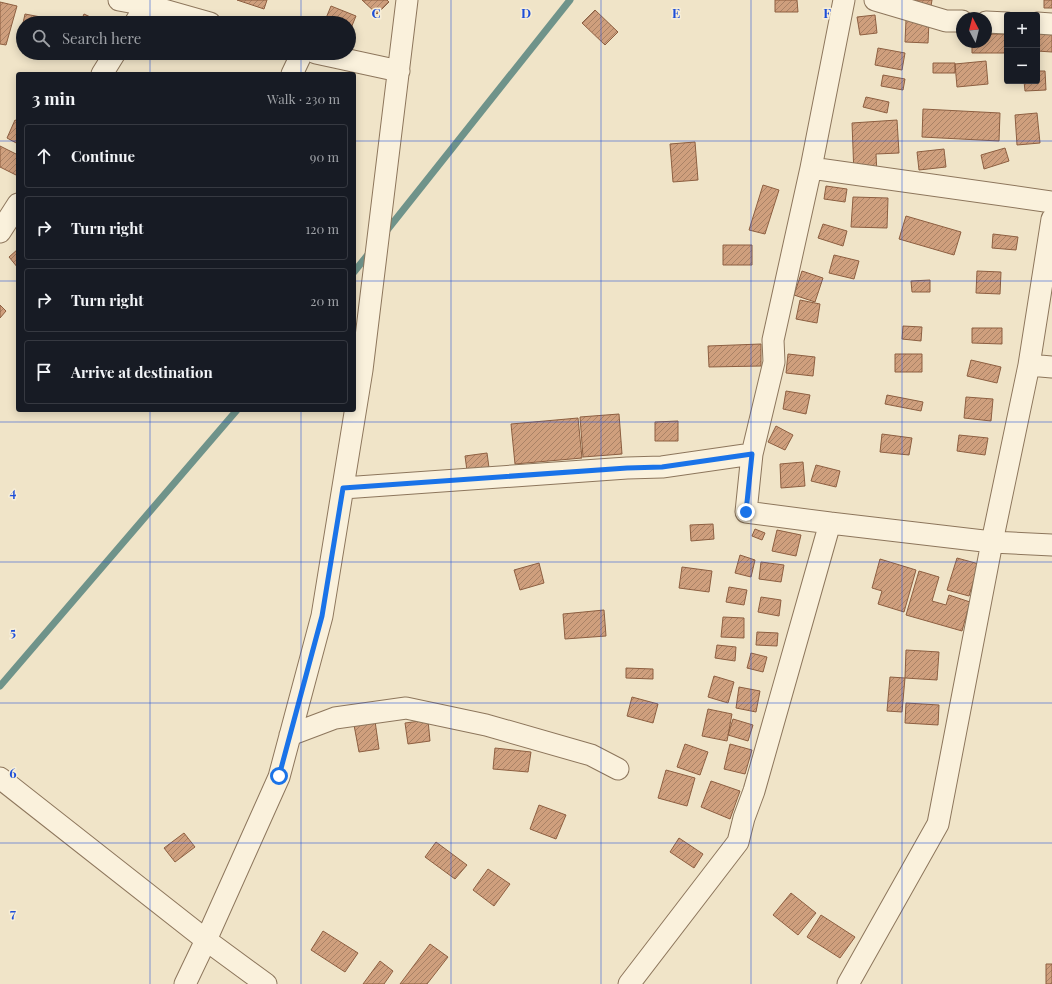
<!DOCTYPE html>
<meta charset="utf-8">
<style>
:root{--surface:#171b24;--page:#20242c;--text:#f1f3f6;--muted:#9ea1a6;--line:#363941}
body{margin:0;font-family:"Playfair Display",serif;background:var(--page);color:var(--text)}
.controls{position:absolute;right:12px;top:12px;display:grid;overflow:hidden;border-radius:4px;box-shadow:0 2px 10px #0003}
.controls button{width:36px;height:36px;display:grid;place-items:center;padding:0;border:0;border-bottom:1px solid var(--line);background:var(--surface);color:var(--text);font:20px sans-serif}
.compass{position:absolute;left:956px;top:12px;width:36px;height:36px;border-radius:50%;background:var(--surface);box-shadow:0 2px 10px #0003;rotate:353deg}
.stop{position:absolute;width:12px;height:12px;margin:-9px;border:3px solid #1a73e8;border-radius:50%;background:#fff}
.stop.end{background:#1a73e8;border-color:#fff;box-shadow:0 1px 4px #0008}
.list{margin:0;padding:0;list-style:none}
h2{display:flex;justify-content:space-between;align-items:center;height:52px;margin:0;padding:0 16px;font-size:17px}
h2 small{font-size:13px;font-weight:400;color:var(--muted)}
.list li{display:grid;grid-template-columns:26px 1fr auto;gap:12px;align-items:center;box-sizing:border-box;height:64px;margin:0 8px 8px;padding:0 8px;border:1px solid var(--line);border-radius:4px}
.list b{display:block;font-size:15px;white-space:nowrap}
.list em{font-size:13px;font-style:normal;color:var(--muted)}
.icon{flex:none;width:22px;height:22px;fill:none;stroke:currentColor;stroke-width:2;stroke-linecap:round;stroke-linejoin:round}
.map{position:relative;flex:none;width:1052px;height:984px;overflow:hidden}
.search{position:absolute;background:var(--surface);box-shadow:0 2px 10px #0003;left:16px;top:16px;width:340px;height:44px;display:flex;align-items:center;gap:10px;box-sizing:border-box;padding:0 14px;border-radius:22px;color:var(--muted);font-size:15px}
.panel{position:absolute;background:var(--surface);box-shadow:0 2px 10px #0003;left:16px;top:72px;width:340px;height:340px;border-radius:4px}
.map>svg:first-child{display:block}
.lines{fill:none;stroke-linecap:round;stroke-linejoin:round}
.stream{stroke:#6f938a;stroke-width:7}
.building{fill:url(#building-hatch);stroke:#8d5f41}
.minor-casing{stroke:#8d765c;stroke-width:23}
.minor{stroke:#faf1dc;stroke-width:21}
.route{stroke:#1a73e8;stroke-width:5}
.grid{fill:none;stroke:#1d4ed8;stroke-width:1;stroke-opacity:0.55}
.grid-label{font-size:13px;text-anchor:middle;font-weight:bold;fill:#1d4ed8;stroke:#f7eed8;stroke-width:3;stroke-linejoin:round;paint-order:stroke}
</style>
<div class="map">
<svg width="1052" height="984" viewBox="0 0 1052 984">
<defs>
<pattern id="building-hatch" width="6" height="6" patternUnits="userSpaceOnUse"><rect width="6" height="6" fill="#cf9f7d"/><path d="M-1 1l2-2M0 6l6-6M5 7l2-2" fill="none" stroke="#a98266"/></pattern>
</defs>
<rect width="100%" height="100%" fill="#f0e4c8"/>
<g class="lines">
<!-- stream -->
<path class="stream" d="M384 234 570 0
M354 272 370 252
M0 686 237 410"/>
</g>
<!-- building -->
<path class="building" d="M237 0H267L264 9Z
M362 0H387L389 2 377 14Z
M775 0H797L798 12H775Z
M909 0H932L930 12Z
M1044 0H1052V8H1044Z
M0 2 17 6 6 45 0 44Z
M331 6 356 16 349 33V23H324Z
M595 10 618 32 605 45 582 23Z
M25 14 46 18 45 23H23V37H20Z
M84 14 103 23H80Z
M875 15 877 33 860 35 857 17Z
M906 20 929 21 928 43 905 42Z
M1037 29H1052V52L1037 51Z
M986 34H1006L1005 53H972V42H986Z
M878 48 905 53 902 70 875 65Z
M986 61 988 84 957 87 955 64Z
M933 63H955V73H933Z
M1037 71H1045L1046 90 1025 91 1024 81H1037Z
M883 75 905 79 903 90 881 86Z
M866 97 889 102 887 113 863 107Z
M923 109 1000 113 999 141 922 137Z
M1037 113 1040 143 1017 145 1015 115Z
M15 120 18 121V144L7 138Z
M897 120 899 153 876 154 877 174 854 175 852 123Z
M695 142 698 180 673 182 670 144Z
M0 146 18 155V176L0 167Z
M1005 148 1009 161 984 169 981 155Z
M944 149 946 167 919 170 917 152Z
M763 185 779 190 765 234 749 230Z
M826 186 847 189 845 202 824 199Z
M853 197 888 198 887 228 851 227Z
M906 216 961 232 954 255 899 239Z
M823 224 847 231 843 246 818 238Z
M993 234 1018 237 1016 250 992 248Z
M723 245H752V265H723Z
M18 249V268L9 257Z
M834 255 859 261 854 279 829 273Z
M802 271 823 278 815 302 794 295Z
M977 271 1001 272 1000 294 976 293Z
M930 280V292H912L911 281Z
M800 300 820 304 817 323 796 319Z
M0 305 6 311 0 318Z
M903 326 922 327 921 341 902 339Z
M972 328H1002V344L972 343Z
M761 344V366L709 367 708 346Z
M788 354 815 357 813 376 786 373Z
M895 354H922V372H895Z
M971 360 1001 367 997 383 967 376Z
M786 391 810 395 806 414 783 409Z
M887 395 923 402 921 411 885 404Z
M966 397 993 399 991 421 964 418Z
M619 414 622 454 583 457 580 417Z
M578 418 582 458 515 464 511 424Z
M678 421V441H655V422Z
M776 426 793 435 785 450 768 442Z
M882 434 912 438 909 455 880 452Z
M959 435 988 438 985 455 957 451Z
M487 453 490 475 468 478 465 456Z
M803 462 805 486 781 488 780 464Z
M816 465 840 471 836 487 811 481Z
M713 524 714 539 691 541 690 525Z
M755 529 765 533 762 540 752 536Z
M777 530 801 535 796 556 772 551Z
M740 555 755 560 751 577 735 573Z
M957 558 979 564 969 596 947 590Z
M880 559 916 570 904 612 878 604 882 591 872 588Z
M761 562 784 565 781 582 759 579Z
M539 563 544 583 520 590 514 570Z
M682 567 712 571 709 592 679 588Z
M919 571 939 577 932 601 946 605 949 595 970 602 962 631 906 615Z
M729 587 747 590 744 605 726 602Z
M761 597 781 600 779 616 758 612Z
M604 610 606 636 565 639 563 614Z
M723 617 744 618V638L721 637Z
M757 632 778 633 777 646 756 645Z
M717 645 736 647 735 661 715 658Z
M906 650 939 652 937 680 905 678Z
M751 653 767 657 763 672 747 668Z
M626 668 653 669V679L626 678Z
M714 676 734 682 728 703 708 697Z
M890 677 905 678 902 712 887 711Z
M739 687 760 691 756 712 736 708Z
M632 697 658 704 653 723 627 716Z
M906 703 939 705 938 725 905 723Z
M708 709 732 714 727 741 702 736Z
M733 719 753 725 748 741 728 735Z
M428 720 430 741 408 744 405 723Z
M375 721 379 749 359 752 354 725Z
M685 744 708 752 700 775 677 767Z
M730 744 752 750 745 774 724 769Z
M495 748 531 752 528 772 493 769Z
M666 770 695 778 687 806 658 798Z
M711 781 740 791 730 819 701 807Z
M539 805 566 815 556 839 530 829Z
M184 833 195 847 175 862 164 848Z
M679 838 703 854 694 868 670 852Z
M436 842 467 865 455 879 425 857Z
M488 869 510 884 494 906 473 890Z
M791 893 816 913 798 935 773 915Z
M821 915 855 937 840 958 807 937Z
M323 931 358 953 345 972 311 950Z
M430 944 448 957 427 984H400Z
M380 961 393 971 384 984H363Z
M1046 964H1052V984H1046Z"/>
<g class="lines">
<!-- minor casing -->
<g class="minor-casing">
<path id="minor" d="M119 0 146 5 210 23
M875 0 946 21H962
M986 22 1007 23
M135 23 149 0
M1037 23 1052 24
M316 53 399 71
M102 74 115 53
M292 74 302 53
M811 168 1052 202
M1052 219 1029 365 1052 367
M0 232 18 204
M343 488 627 468 662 467 752 454
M830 523 992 542 1052 545
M290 735 335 718 406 708 486 725 591 755 618 769
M0 778 206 940 266 984
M185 984 206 940 279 777 322 616 362 370 407 0
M629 984 738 842 744 818 754 791 830 523 746 512 752 454 774 362 773 340 811 168 844 0
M848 984 938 824 992 542 1029 365"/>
</g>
<!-- minor -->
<use href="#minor" class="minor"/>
</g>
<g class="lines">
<!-- route -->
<path class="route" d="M279 776 322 616 343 488 627 468 662 467 752 454 746 512"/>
</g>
<!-- grid -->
<path class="grid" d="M150 0V23M301 0V23M451 0V984M601 0V984M751 0V984M902 0V984M150 53V74M301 53V74M0 141H18M354 141H1052M0 281H18M354 281H1052M150 410V984M301 410V984M0 422H1052M0 562H1052M0 703H1052M0 843H1052"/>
<g class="grid-label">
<text x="376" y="18">C</text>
<text x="526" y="18">D</text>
<text x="676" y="18">E</text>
<text x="827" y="18">F</text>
<text x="13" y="497">4</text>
<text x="13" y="637">5</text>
<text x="13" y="778">6</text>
<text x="13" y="918">7</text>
</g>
</svg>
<div class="controls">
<button>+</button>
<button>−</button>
</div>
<svg class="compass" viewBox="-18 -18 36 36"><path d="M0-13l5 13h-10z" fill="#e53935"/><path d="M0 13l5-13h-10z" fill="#9ea1a6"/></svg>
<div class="stop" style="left:279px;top:776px"></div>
<div class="stop end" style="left:746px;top:512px"></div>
<div class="search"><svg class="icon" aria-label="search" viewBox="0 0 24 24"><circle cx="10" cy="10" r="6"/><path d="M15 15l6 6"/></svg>Search here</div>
<section class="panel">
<h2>3 min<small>Walk · 230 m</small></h2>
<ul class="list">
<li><svg class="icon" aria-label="ahead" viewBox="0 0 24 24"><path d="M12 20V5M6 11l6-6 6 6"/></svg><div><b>Continue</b></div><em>90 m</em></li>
<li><svg class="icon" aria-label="right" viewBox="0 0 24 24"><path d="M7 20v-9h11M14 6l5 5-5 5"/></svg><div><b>Turn right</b></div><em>120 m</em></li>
<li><svg class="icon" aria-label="right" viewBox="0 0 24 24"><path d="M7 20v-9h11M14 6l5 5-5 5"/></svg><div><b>Turn right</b></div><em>20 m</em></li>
<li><svg class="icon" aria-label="arrive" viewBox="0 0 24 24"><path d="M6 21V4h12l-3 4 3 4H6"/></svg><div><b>Arrive at destination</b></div></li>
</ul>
</section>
</div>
